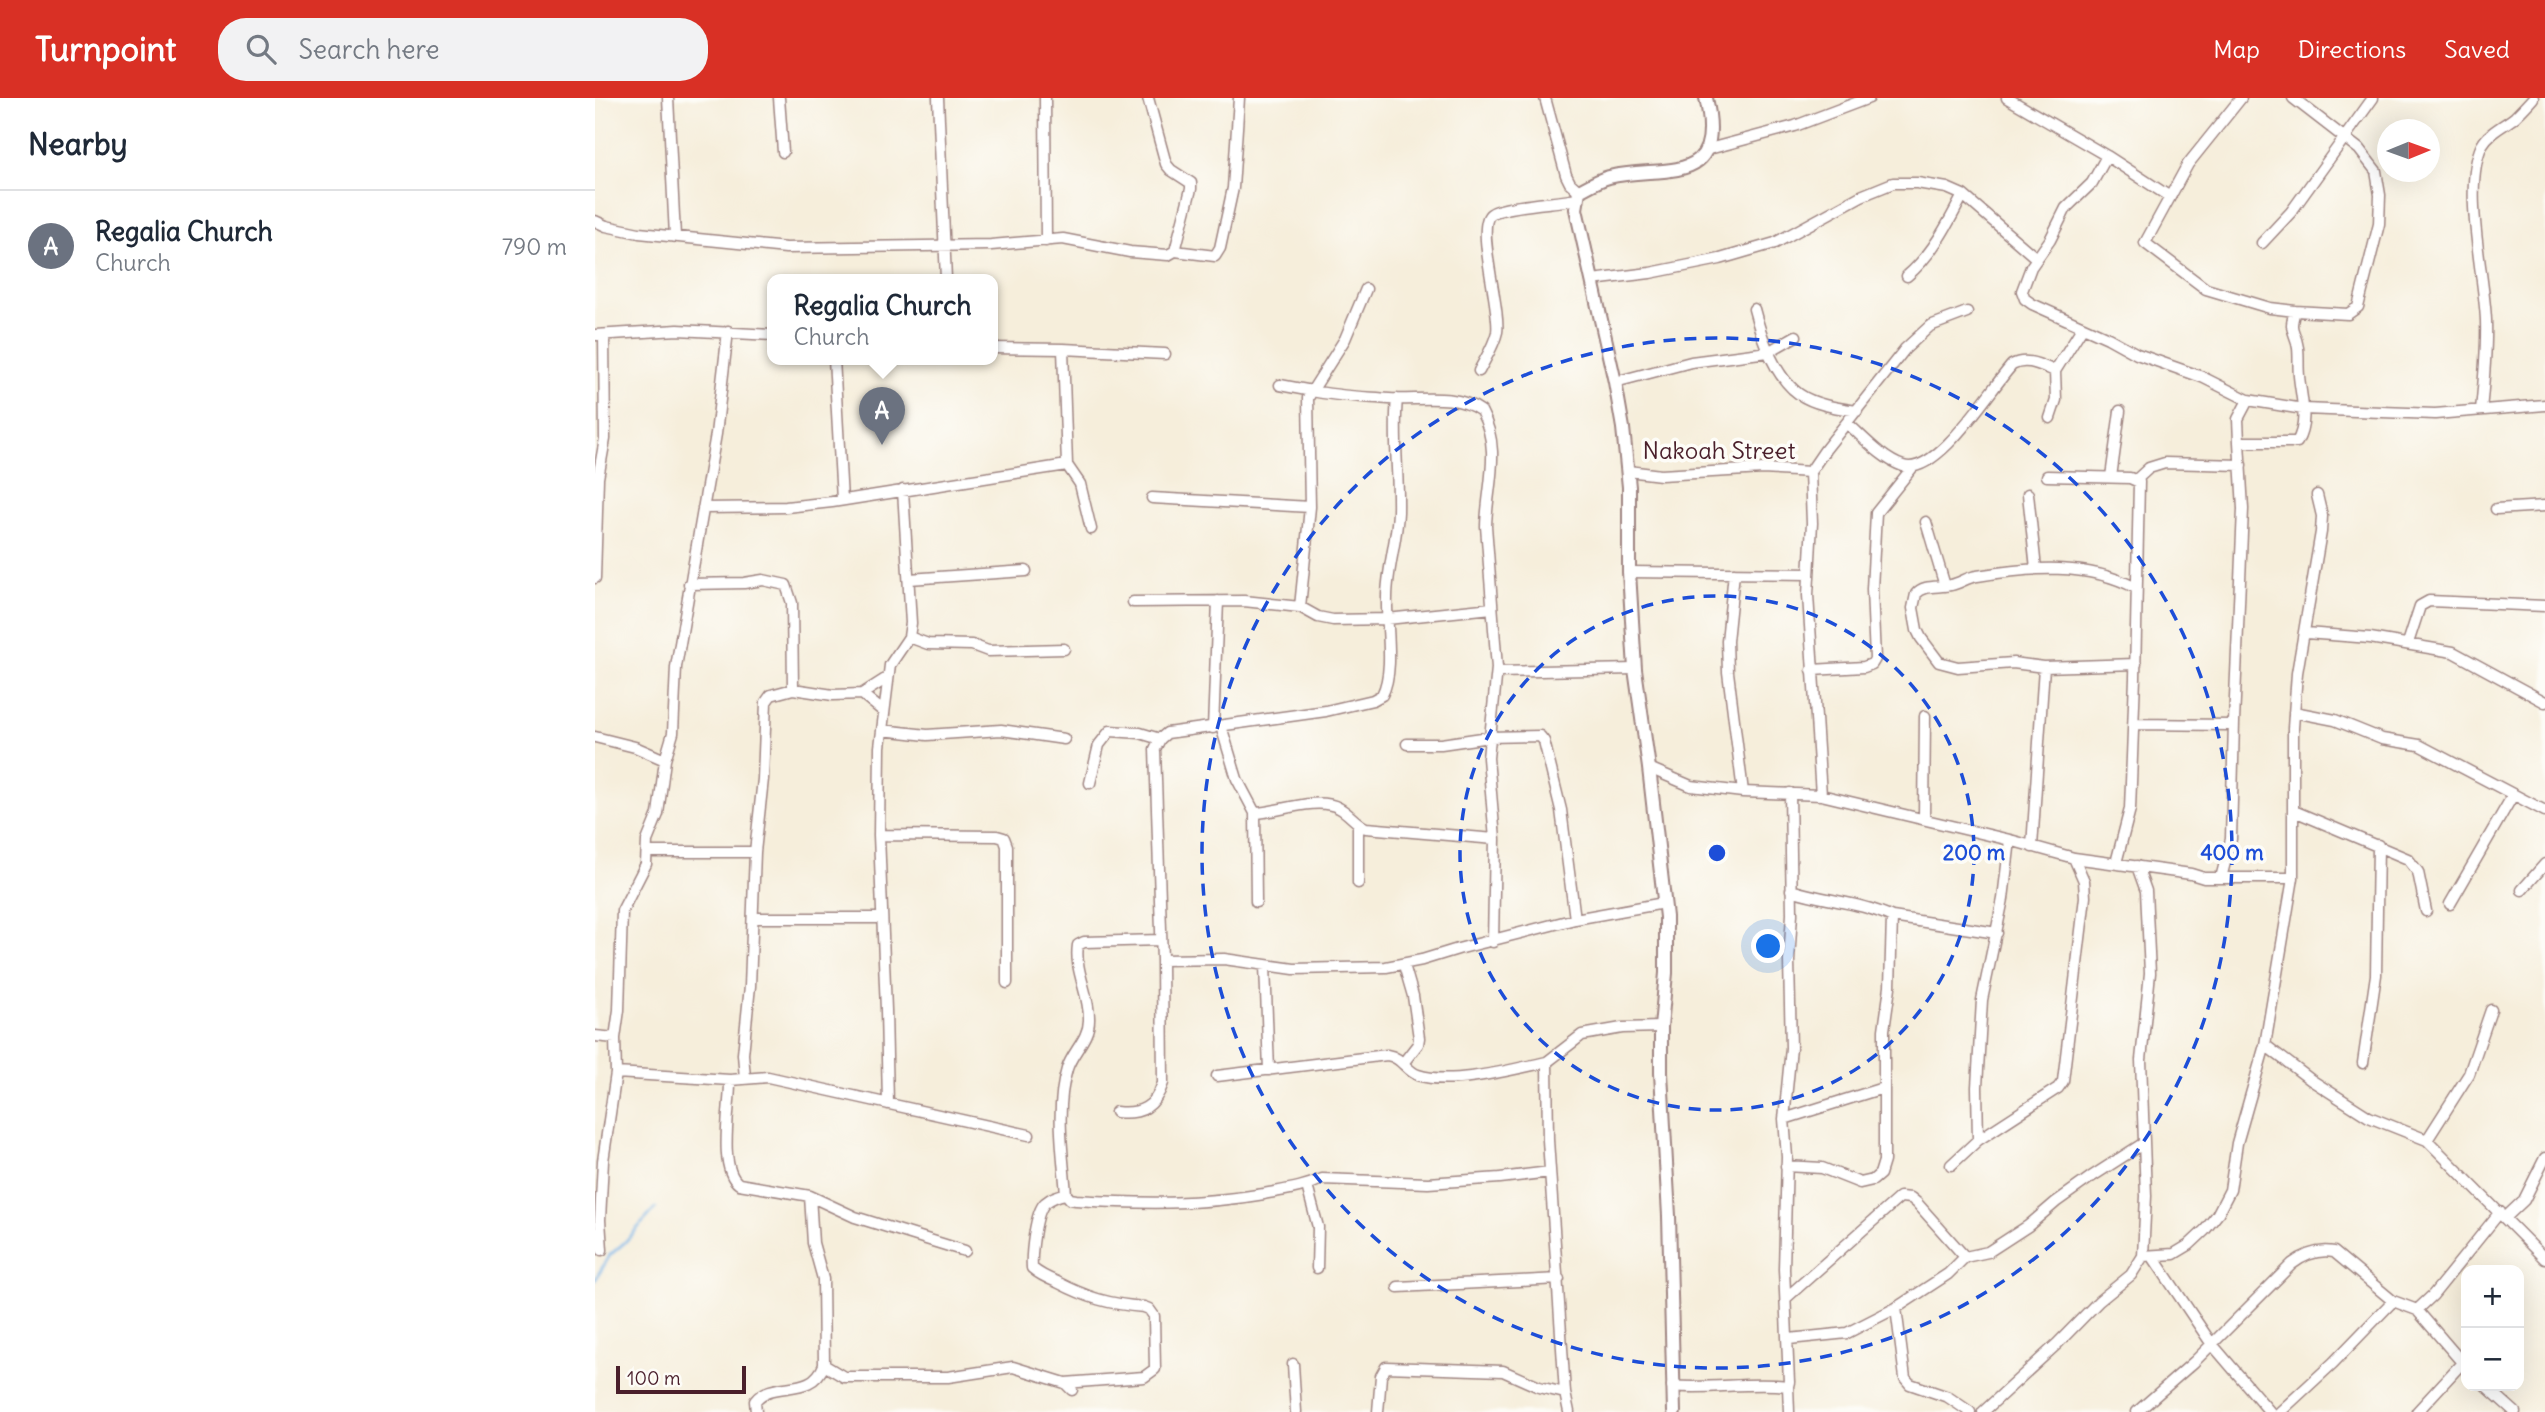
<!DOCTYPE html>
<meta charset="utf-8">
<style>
:root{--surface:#fff;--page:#f2f2f3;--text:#1f2937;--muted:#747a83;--line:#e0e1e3;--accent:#d93025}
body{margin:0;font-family:Delius,sans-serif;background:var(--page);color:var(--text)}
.controls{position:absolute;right:21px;bottom:21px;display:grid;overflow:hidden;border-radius:14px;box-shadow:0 7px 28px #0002}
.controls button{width:63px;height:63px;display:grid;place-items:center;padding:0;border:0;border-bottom:2px solid var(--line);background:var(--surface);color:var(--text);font:35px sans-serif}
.compass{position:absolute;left:1782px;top:21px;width:63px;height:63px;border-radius:50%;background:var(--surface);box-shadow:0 7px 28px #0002;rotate:89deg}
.scale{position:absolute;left:21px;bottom:18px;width:130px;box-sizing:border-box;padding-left:7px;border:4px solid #4a1f2b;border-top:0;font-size:19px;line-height:24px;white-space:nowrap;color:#4a1f2b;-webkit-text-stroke:5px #fdfcf7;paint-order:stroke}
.you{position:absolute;left:1174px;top:849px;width:24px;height:24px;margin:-18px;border:5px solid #fff;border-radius:50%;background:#1a73e8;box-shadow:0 0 0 10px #1a73e833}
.badge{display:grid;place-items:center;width:46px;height:46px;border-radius:50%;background:var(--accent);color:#fff;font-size:23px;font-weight:700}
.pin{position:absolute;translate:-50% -58px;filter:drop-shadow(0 2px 4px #0008)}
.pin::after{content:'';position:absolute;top:37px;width:24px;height:21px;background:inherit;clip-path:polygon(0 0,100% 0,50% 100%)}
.popup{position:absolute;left:172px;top:176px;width:231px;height:91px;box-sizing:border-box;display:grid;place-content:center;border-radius:14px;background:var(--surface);filter:drop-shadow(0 2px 5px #0005);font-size:23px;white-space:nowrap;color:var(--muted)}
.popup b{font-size:26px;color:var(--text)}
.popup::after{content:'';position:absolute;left:50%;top:100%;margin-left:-14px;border:14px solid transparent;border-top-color:var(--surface)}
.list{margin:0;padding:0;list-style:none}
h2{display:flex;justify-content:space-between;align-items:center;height:91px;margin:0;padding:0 28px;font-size:30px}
h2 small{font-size:23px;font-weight:400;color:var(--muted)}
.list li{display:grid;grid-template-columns:46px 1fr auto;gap:21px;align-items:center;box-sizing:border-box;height:112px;padding:0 28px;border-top:2px solid var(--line)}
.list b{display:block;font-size:26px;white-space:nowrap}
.list p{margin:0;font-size:23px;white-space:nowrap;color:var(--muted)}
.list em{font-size:23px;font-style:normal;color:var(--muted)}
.icon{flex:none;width:38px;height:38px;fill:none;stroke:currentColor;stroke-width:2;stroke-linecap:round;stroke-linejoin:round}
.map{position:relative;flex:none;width:1950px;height:1314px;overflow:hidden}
header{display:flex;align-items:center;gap:42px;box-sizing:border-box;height:98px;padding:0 35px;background:var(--accent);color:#fff}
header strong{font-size:33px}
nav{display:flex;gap:38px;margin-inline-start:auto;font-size:24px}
.search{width:490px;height:63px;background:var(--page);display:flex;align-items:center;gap:18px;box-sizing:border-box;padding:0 24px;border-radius:28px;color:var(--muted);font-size:26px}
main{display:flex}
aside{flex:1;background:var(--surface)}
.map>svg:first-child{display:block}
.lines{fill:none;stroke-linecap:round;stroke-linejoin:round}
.stream{stroke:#75b3e8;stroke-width:2.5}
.minor-casing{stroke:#a08683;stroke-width:13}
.tertiary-casing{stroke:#a08683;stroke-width:16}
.minor{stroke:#fff;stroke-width:10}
.tertiary{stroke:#fff;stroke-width:12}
.ring{fill:none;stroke:#1d4ed8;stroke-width:3.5;stroke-dasharray:12 9}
.labels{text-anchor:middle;stroke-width:7;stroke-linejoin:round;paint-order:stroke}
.street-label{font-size:24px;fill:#4a1f2b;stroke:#fdfcf7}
.centre{fill:#1d4ed8;stroke:#fdfcf7;stroke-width:3.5}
.ring-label{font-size:21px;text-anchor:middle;font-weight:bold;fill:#1d4ed8;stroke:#fdfcf7;stroke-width:7;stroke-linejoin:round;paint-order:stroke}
</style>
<header>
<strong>Turnpoint</strong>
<div class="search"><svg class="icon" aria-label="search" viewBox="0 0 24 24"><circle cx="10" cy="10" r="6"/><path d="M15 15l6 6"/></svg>Search here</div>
<nav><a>Map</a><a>Directions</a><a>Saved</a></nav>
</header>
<main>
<aside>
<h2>Nearby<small></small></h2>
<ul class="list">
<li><span class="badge" style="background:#6b7280">A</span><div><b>Regalia Church</b><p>Church</p></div><em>790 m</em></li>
</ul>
</aside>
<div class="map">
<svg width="1950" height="1314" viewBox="0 0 1950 1314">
<rect width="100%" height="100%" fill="#fdfcf7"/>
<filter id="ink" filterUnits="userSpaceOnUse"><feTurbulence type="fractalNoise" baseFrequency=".0143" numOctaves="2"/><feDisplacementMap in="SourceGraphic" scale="14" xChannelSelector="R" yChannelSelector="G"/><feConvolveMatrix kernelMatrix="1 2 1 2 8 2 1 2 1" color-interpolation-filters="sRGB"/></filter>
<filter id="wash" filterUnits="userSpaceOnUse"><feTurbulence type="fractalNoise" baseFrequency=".00686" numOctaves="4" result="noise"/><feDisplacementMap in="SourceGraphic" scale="28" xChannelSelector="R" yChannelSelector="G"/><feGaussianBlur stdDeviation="1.57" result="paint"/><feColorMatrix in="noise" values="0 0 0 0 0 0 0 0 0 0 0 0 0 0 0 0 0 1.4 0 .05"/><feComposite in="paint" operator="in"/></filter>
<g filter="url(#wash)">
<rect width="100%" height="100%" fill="#f6eedb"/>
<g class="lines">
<!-- stream -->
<path class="stream" d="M0 1182 15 1157 29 1145 61 1110"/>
</g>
</g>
<g filter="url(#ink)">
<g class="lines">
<!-- minor casing -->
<g class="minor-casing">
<path id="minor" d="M73 0 80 138
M184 0 188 54
M343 0 351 181
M450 0 451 143
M553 0 571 66 576 72 596 85V91L580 153
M950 0 971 77 975 85 984 93
M1412 0 1512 58 1575 99
M1646 0 1593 66 1550 145 1611 191 1675 210 1700 213
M1110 52 1200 28 1274 0
M1512 58 1497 85 1471 110 1455 142 1436 169 1427 193 1430 201 1437 206 1513 240 1542 256 1607 279 1653 302 1708 311 1840 316 1950 307
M0 123 11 128 44 135 191 150 396 147 468 141 535 154 573 157 580 153 620 158 625 150 638 90 644 0
M1667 145 1696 114 1778 0
M1312 178C1337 157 1353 126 1368 97
M997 182 1055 175 1125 161 1180 145 1266 98 1298 85H1322L1352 90 1368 97 1441 160
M1159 211C1166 238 1180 279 1204 296 1220 307 1243 310 1262 313
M0 237 83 232 177 237
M397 250 468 251 570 256
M468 251 472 367 485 386 496 431
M239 261 247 402
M884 273C890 261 899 248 902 234 906 212 880 127 896 116 909 107 963 105 982 101
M1020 284 1096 264 1173 254 1201 238
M685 287 717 293 750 241 771 191
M1886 312C1889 282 1892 252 1891 222 1889 175 1867 89 1887 47 1894 34 1909 28 1920 19 1926 13 1932 7 1938 0
M1455 320 1461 302 1460 273 1487 230
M1252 325C1268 339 1287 361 1308 368 1342 379 1396 290 1417 267 1431 259 1445 267 1460 273
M1644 344 1643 321 1653 302
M1033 373 1066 377 1168 371 1215 374
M1452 378 1535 380 1544 384 1540 580 1535 711 1521 765
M1516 379 1525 313
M1542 381 1554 370 1570 365 1646 367
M1433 396 1441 471
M557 400 715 409
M108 410 191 409 237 404 472 367
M1901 411 1950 408
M1331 424 1350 488
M1034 474 1214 476
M1139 475 1132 543 1133 574 1148 694
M0 480 3 380 10 341 9 237
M314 481 431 473
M94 486 149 485 168 482 191 487 197 505 198 591
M538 504 649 503 705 509 723 519 738 522 792 521 897 510
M705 509 715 409 713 300 717 293C741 298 769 299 794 301 823 303 860 294 886 313 907 351 892 388 891 428L902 570 893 660 900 741 898 844
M1711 535 1775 540 1858 554 1950 604
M314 539 333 546 377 547 393 553 469 551
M1813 545 1825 508 1834 503 1950 508
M1449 569 1541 566
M1217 572 1269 569 1277 566 1280 561 1277 491 1281 415 1317 370
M902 574 1040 571
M267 596 289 614
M1699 614 1740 622 1787 641 1824 647 1950 713
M1539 626 1635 627 1639 624 1648 411 1644 344H1702C1714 323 1706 300 1704 278 1703 268 1704 259 1703 250 1700 230 1693 235 1700 213L1753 216 1763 209 1784 126 1785 97 1781 73 1764 51 1698 0
M626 628 642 681 660 715C683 714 723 698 744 710 754 715 760 725 771 730L900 741
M618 630 623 503
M287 632 332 637 406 632 469 641
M0 639 40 649 70 662
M812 646H846L894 639 945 638 949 643 966 712 980 821
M1054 670 1096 688 1148 694 1226 697 1415 742 1479 760 1596 776 1609 780H1698
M495 685 504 647 515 633 545 635 565 641
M1226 697 1213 497 1217 425 1215 374 1230 352 1310 251 1335 228 1372 214
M1699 713 1813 761 1823 774 1831 813
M660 715 661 804
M1329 721 1330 618
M763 726V785
M284 737 402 738 409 740 412 748V885
M1437 749 1449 569 1418 565 1363 569 1344 564 1326 540 1322 532 1318 510 1321 496C1329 486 1344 490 1356 487 1365 485 1373 479 1382 478 1435 469 1492 464 1541 490
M52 754H160
M1626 780 1636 741 1639 624
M1927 792 1950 766
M1855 806 1918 697
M1297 819 1402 835
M158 820H286
M567 862 629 861 699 871 791 869 827 862 863 851 980 821 1069 805
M670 867 674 972
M0 938 20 940
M1670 947 1716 982 1774 1019 1832 1042 1950 1161
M809 964 823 946 824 940 818 898 809 867
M1768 965 1781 877 1783 747
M21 975 135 982 173 979 434 1037
M622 978 792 957C807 959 811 973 823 977 856 988 919 971 952 964
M150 980 148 956 155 888 160 754 168 681 171 604 176 597 198 591 238 597 267 596 292 580
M135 982C136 1007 122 1070 144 1086L215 1098 260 1119 370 1153
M293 1006 291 912 284 737 285 649 295 567 314 539 316 525 308 392
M521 1014C546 1017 560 1009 568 985L567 862 560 651 565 641 572 635 731 613 778 602 787 597C800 573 791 528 792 500 792 471 802 443 803 414 804 376 798 339 802 301
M1189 1021 1288 990
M1383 1042 1382 989 1387 902 1408 801 1415 742
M1832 1042 1874 976 1896 912
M1356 1067 1383 1042 1463 990 1468 983 1490 799 1489 783 1479 760
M1191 1068 1227 1070 1265 1085 1278 1082 1285 1076 1289 1063V932L1295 889 1297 819C1265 804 1230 803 1196 792
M712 1088 723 1129 722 1170
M471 1096C468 1056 460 1010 472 971 477 954 494 941 494 922 495 896 479 874 483 847L489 844 566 842
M1911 1119 1929 1102 1950 1060
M7 1152 5 1122 8 1063 21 975 20 940 24 912 27 813 51 766 52 743 63 716 70 662 78 635 81 569 121 336 133 233
M1548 1158 1579 1156 1594 1147 1610 1132 1622 1117 1635 1092 1642 1045 1670 947 1698 780V630L1702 575 1726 434 1727 418 1722 397
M1558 1159 1616 1245 1675 1314
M803 1189 964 1181
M1191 1200 1305 1099 1316 1100 1322 1105 1370 1159
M1822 1212 1838 1197 1905 1114
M1194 1241 1252 1235 1301 1210
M698 1266 701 1314
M229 1267 249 1279H353L418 1269 470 1285 477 1292
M470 1285 549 1279 560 1271 559 1218 554 1211 549 1209C513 1206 493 1200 462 1184 452 1180 445 1177 437 1170 436 1157 440 1114 450 1105 456 1100 464 1097 471 1096L475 1101 481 1102C545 1106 605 1107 669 1096 689 1092 708 1090 727 1081L833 1085 905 1080 955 1074
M1077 1288C1116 1292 1155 1283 1193 1288L1194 1284 1189 1171 1192 1059 1189 1021 1196 950 1194 863 1197 816 1195 695
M1193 1288 1194 1314
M1891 1288 1920 1314
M161 1314 160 1303C178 1280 216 1301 229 1267L228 1181 218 1145 215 1098
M783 1314 786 1278 791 1269 908 1273 944 1289 970 1295
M974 1314 970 1295 953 1042 952 964 987 937 1027 930 1066 929
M1375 1314 1353 1299 1315 1286 1310 1280 1301 1210 1353 1176 1370 1159 1393 1154 1433 1128 1461 1104 1496 1079 1549 1045
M1388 1314 1462 1246 1504 1203 1536 1177 1548 1158 1551 1098 1546 962 1555 875 1551 793 1542 768
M1542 1314 1599 1264 1697 1166C1710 1156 1723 1151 1739 1154L1798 1203 1822 1212 1871 1269
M1685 1314 1738 1265 1798 1203
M1822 1314 1867 1265"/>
</g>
<!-- tertiary casing -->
<g class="tertiary-casing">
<path id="tertiary" d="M1079 1314 1074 1118 1066 975V929L1071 875V819L1054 670 1040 571 1034 474V389L1028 330 1020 284 981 111 984 93C994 88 1003 82 1014 79 1069 66 1132 91 1111 0"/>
</g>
<!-- minor -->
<use href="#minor" class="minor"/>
<!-- tertiary -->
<use href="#tertiary" class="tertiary"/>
</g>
</g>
<!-- distance rings -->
<g class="ring">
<circle cx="1122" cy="755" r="257"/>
<circle cx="1122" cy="755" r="515"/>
</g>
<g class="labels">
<!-- street labels -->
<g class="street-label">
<text x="1124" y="361">Nakoah Street</text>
</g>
</g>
<circle cx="1122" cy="755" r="10" class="centre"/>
<g class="ring-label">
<text x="1379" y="762">200 m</text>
<text x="1637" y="762">400 m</text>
</g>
</svg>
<div class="controls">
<button>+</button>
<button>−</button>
</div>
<svg class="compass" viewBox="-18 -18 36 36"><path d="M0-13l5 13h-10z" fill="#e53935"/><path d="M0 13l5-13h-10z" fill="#747a83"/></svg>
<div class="scale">100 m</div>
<div class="you"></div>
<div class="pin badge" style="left:287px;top:347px;background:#6b7280">A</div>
<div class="popup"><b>Regalia Church</b>Church</div>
</div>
</main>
